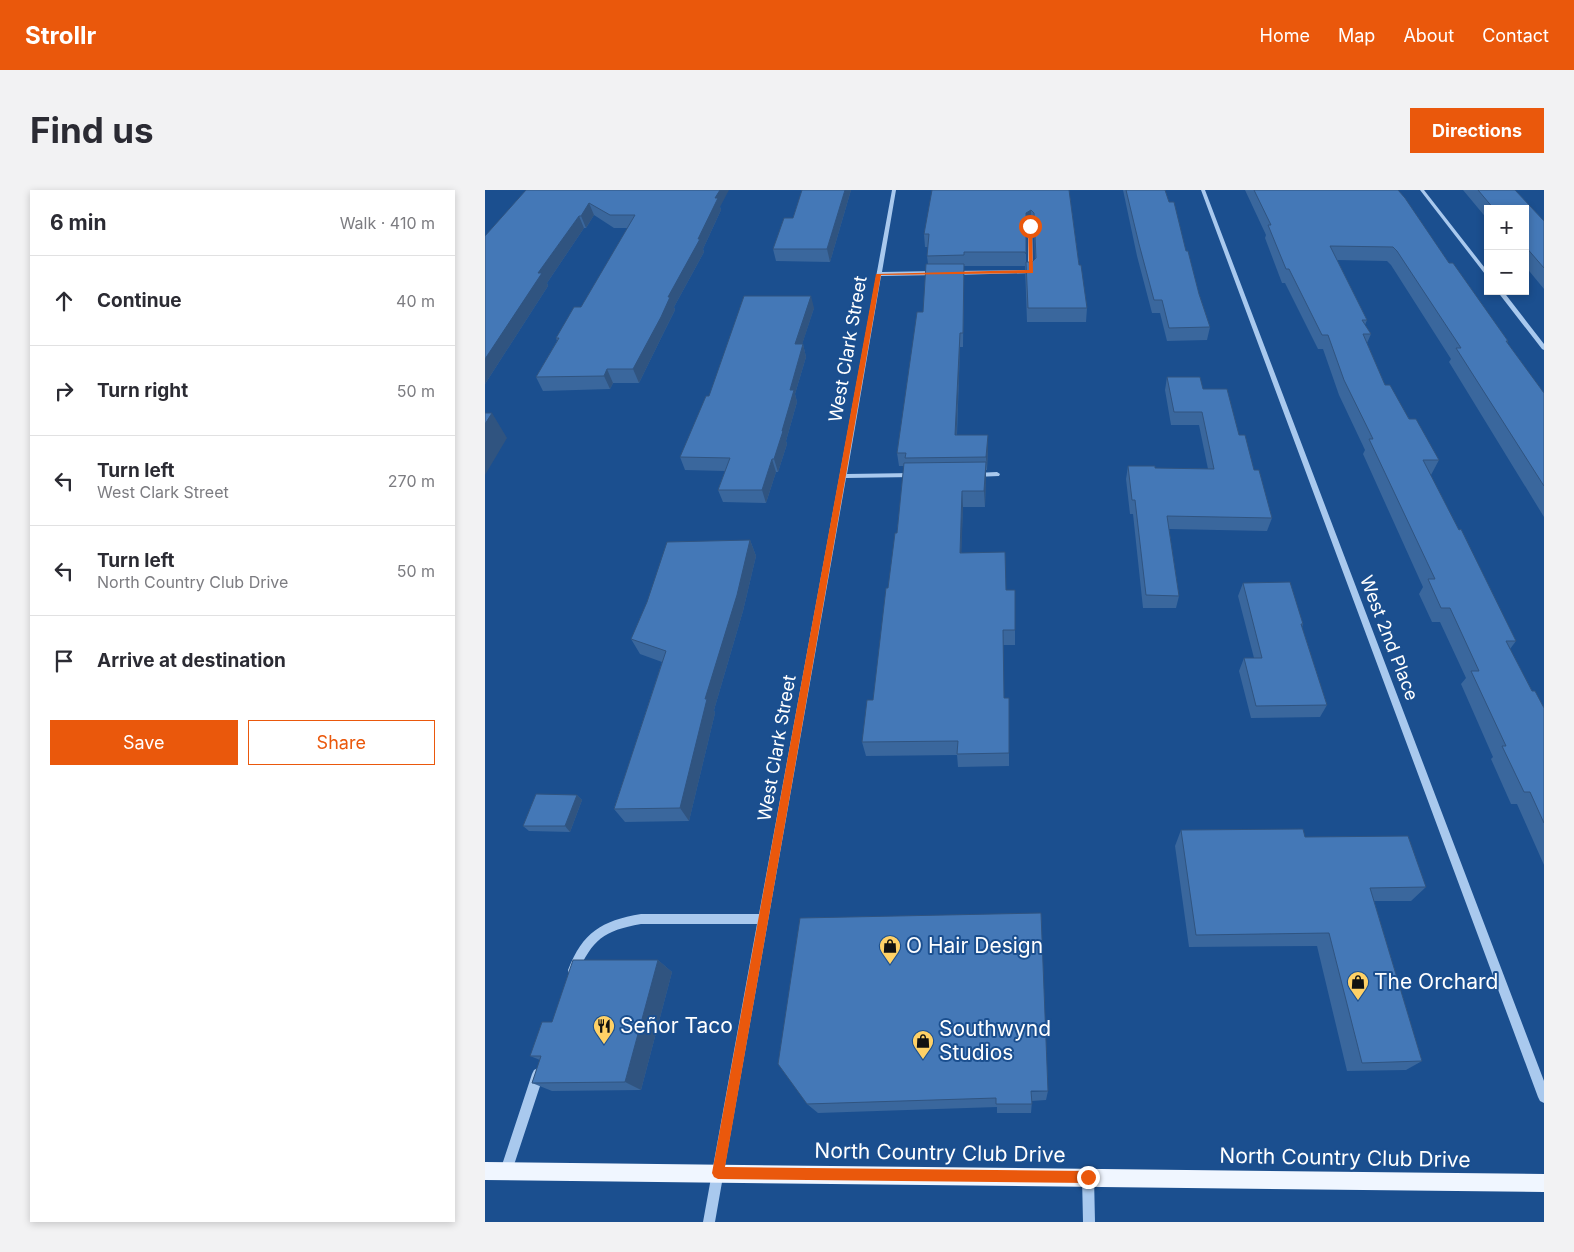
<!DOCTYPE html>
<meta charset="utf-8">
<style>
:root{--surface:#fff;--page:#f2f2f3;--text:#2b2b33;--muted:#7c7c81;--line:#e1e1e2;--accent:#ea580c}
body{margin:0;font-family:Inter,sans-serif;background:var(--page);color:var(--text)}
.controls{position:absolute;right:15px;top:15px;display:grid;overflow:hidden;border-radius:0px;box-shadow:0 2px 8px #0003}
.controls button{width:45px;height:45px;display:grid;place-items:center;padding:0;border:0;border-bottom:1px solid var(--line);background:var(--surface);color:var(--text);font:25px sans-serif}
.stop{position:absolute;width:15px;height:15px;margin:-11px;border:4px solid #ea580c;border-radius:50%;background:#fff}
.stop.end{background:#ea580c;border-color:#fff;box-shadow:0 1px 5px #0008}
.list{margin:0;padding:0;list-style:none}
h2{display:flex;justify-content:space-between;align-items:center;height:65px;margin:0;padding:0 20px;font-size:21px}
h2 small{font-size:16px;font-weight:400;color:var(--muted)}
.list li{display:grid;grid-template-columns:32px 1fr auto;gap:15px;align-items:center;box-sizing:border-box;height:90px;padding:0 20px;border-top:1px solid var(--line)}
.list b{display:block;font-size:19px;white-space:nowrap}
.list p{margin:0;font-size:16px;white-space:nowrap;color:var(--muted)}
.list em{font-size:16px;font-style:normal;color:var(--muted)}
.actions{display:flex;gap:10px;padding:15px 20px}
.actions a{flex:1;padding:11px 0;border:1px solid var(--accent);border-radius:0px;text-align:center;font-size:18px;color:var(--accent)}
.actions .main{background:var(--accent);color:#fff}
.icon{flex:none;width:28px;height:28px;fill:none;stroke:currentColor;stroke-width:2;stroke-linecap:round;stroke-linejoin:round}
.map{position:relative;flex:none;width:1059px;height:1032px;overflow:hidden;border-radius:0px}
header{display:flex;align-items:center;gap:30px;box-sizing:border-box;height:70px;padding:0 25px;background:var(--accent);color:#fff}
header strong{font-size:24px}
nav{display:flex;gap:28px;margin-inline-start:auto;font-size:18px}
.intro{display:flex;align-items:center;justify-content:space-between;box-sizing:border-box;height:120px;padding:0 30px}
h1{margin:0;font-size:35px}
.button{padding:12px 22px;border-radius:0px;background:var(--accent);color:#fff;font-size:18px;font-weight:700}
main{display:flex;gap:30px;padding:0 30px}
aside{flex:1;background:var(--surface);border-radius:0px;box-shadow:0 2px 8px #0003}
.map>svg:first-child{display:block}
.lines{fill:none;stroke-linecap:round;stroke-linejoin:round}
.minor{fill:#a9c9ee;fill-rule:evenodd}
.major{fill:#f0f6ff;fill-rule:evenodd}
.wall{fill:#3a679d;fill-rule:evenodd}
.shaded-wall{fill:#305480}
.building{fill:#4478b7;stroke:#305480}
.route{fill:#ea580c}
.labels{text-anchor:middle;stroke-width:4;stroke-linejoin:round;paint-order:stroke}
.street-label{font-size:18px;fill:#fff;stroke:#1b4f8f}
.near-poi-label{font-size:21px;fill:#fff;stroke:#1b4f8f;text-anchor:start}
.near-street-label{font-size:21px;fill:#fff;stroke:#1b4f8f}
</style>
<header>
<strong>Strollr</strong>
<nav><a>Home</a><a>Map</a><a>About</a><a>Contact</a></nav>
</header>
<div class="intro"><h1>Find us</h1><a class="button">Directions</a></div>
<main>
<aside>
<h2>6 min<small>Walk · 410 m</small></h2>
<ul class="list">
<li><svg class="icon" aria-label="ahead" viewBox="0 0 24 24"><path d="M12 20V5M6 11l6-6 6 6"/></svg><div><b>Continue</b></div><em>40 m</em></li>
<li><svg class="icon" aria-label="right" viewBox="0 0 24 24"><path d="M7 20v-9h11M14 6l5 5-5 5"/></svg><div><b>Turn right</b></div><em>50 m</em></li>
<li><svg class="icon" aria-label="left" viewBox="0 0 24 24"><path d="M17 20v-9H6M10 6l-5 5 5 5"/></svg><div><b>Turn left</b><p>West Clark Street</p></div><em>270 m</em></li>
<li><svg class="icon" aria-label="left" viewBox="0 0 24 24"><path d="M17 20v-9H6M10 6l-5 5 5 5"/></svg><div><b>Turn left</b><p>North Country Club Drive</p></div><em>50 m</em></li>
<li><svg class="icon" aria-label="arrive" viewBox="0 0 24 24"><path d="M6 21V4h12l-3 4 3 4H6"/></svg><div><b>Arrive at destination</b></div></li>
</ul>
<div class="actions"><a class="main">Save</a><a>Share</a></div>
</aside>
<div class="map">
<svg width="1059" height="1032" viewBox="0 0 1059 1032">
<rect width="100%" height="100%" fill="#1b4f8f"/>
<g class="lines">
<!-- minor -->
<path class="minor" d="M407 0H411L397 82 452 81 455 83 452 85 396 86 362 284 429 283 432 285 429 287 361 288 230 1032H218L272 734H156C118 741 108 749 92 784L88 785 84 784 83 780C98 742 116 731 156 724H274Z
M716 0H720L1059 891V913L1055 911 1053 907Z
M935 0H939L1003 82V88Z
M545 35 547 36 548 83 467 85 464 83 467 81 543 80V36Z
M1012 101H1018L1059 154V160L1057 159Z
M512 282 515 284 514 286 490 287 487 285 490 283Z
M53 878 57 880 59 884 27 981 25 985 21 987 17 985 15 981 47 884 49 880Z
M603 981 607 983 609 987 610 1032H598L597 987 599 983Z"/>
<!-- major -->
<path class="major" d="M0 972 1059 984V1002L0 990Z"/>
</g>
<!-- wall -->
<path class="wall" d="M317 0H366L345 72 291 71 288 59 308 28Z
M584 0 594 75 602 118 601 132H542L540 76H479V79L478 157H475L472 245 503 258 502 280H501L500 317H478L476 362 521 400H530V455H518L519 508H524V576L473 577 472 565 381 566 377 552 388 510 403 398 412 343 419 276H414L412 263 438 122 443 74 442 66 443 57H440L439 44ZM546 33 549 36 550 69 547 72H541V36Z
M638 0H680L701 61 714 104 725 137 722 150 682 151 675 123H667L652 66Z
M760 0H913L964 73 1023 151 1022 153 1059 203V327L964 172 966 169 906 75 902 71 852 70 882 130 880 135 886 144 882 153 900 195 954 270 946 285H945L1031 451 1025 459 1047 501 1059 518V675L1032 614H1026L1006 569 1008 567 976 494 981 488 955 432H947L934 404 938 397 878 264 880 260 854 205 838 159H833L800 93H797L780 48 781 45Z
M978 0H1030L1059 31V99L1040 76V19H1003V30Z
M32 11 235 17 236 20 218 59 219 62 189 117 190 120 180 140 154 193H128L125 199 58 201 51 187 72 151 71 148 96 117 143 38H129L109 25 101 38H99L62 93 63 96 0 194V46Z
M329 118 317 154H318L321 167 310 204 312 212 301 251 302 254 293 282H291L281 313 238 312 233 300 240 281 200 280 195 267 224 206Z
M682 187 718 199 754 245 769 280 787 328 782 341 684 339 694 406 691 418H658L648 324H645L641 289 643 276 670 278 723 279 714 235H686L680 200Z
M265 350 271 366 258 421 229 520 230 523 204 631 140 632 129 619 177 472 155 464 146 449Z
M758 393 818 434 817 437 842 515 835 527 766 528 754 481 759 468H769L753 406Z
M92 605 97 610 85 642 44 641 38 636Z
M696 640 820 647 941 697 926 711H889L937 871 921 880 862 881 832 756 704 757 690 656Z
M173 770 187 782 156 900 67 901 47 893 55 870 45 866 67 832Z
M563 901 561 910 547 911 546 923H512V917L333 923 322 914Z"/>
<!-- shaded-wall -->
<path class="shaded-wall" d="M235 0H244L235 17 236 20 218 59 219 62 189 117 190 120 180 140 154 193 148 179 183 107 213 49 230 8Z
M360 0H366L345 72 342 59Z
M104 13 109 25 101 38 96 26Z
M546 20V33L541 36V23Z
M94 26 99 38 62 93 63 96 0 194V169L53 83Z
M326 106 329 118 313 167 310 154Z
M475 143V157L471 258 470 245Z
M318 154 321 167 310 204 312 212 301 251 302 254 293 282 289 269 297 241 305 200Z
M122 179 128 193 125 199 119 186Z
M7 223 22 248 0 285V234Z
M503 245V258L502 280 501 267Z
M287 269 291 282 281 313 277 300Z
M501 272V288L500 317 499 301Z
M477 301 478 317 476 378 475 363Z
M265 350 271 366 258 421 229 520 230 523 204 631 195 618 220 509Z
M92 605 97 610 85 642 80 636Z
M173 770 187 782 156 900 140 892Z"/>
<!-- building -->
<path class="building" d="M41 0H235L230 8H233L213 49H215L183 107H185L176 127 148 179H122L119 186 51 187 74 148H71L89 117H96L150 25H125L104 13 96 26H94L53 83H57L0 169V46Z
M317 0H360L342 59H288L299 28H308Z
M447 0H584L594 75H596L602 118H543L541 72H547L551 68 549 23 546 20 541 23V64L540 62H479V65L442 66 444 44H439Z
M641 0H680L684 12H689L701 61H703L714 104 725 137 684 138 677 110H669L654 54Z
M769 0H913L920 8 964 73H968L1023 151H1021L1059 203V296L971 158H976L912 61 908 57 845 56 882 130H877L886 144H878L900 195H905L924 229H931L954 270H938L974 340 976 339 1031 451H1021L1047 501H1050L1059 518V633L1045 602H1039L1017 556H1021L986 481H994L965 418H956L943 389H950L884 249H888L859 190 843 145H837L804 79H801L783 35H786Z
M993 0H1030L1059 31V78L1040 56V19H1009Z
M441 74H479L478 143H475L470 245H503L501 267 420 268 421 263H412L432 122H438Z
M259 106H326L310 154H318L305 200H309L297 241H298L289 269H287L277 300H233L245 268 195 267 221 206H224Z
M682 187H715L718 199H742L754 245H760L769 280H774L787 328 682 326 694 406 661 405 650 310H647L643 276H670V278L729 279 717 222H689Z
M0 223H7L0 234Z
M501 272 499 301H477L475 363 520 362 521 400H530V440H518L519 508H524V563L472 564 473 551 377 552 382 510H388L401 398H403L410 343H412L419 273Z
M265 350 252 405 220 509H222L195 618 129 619 181 461 146 449 162 412 182 352Z
M805 392 818 434H816L842 515 771 516 759 468H777L758 393Z
M51 604 92 605 80 636H38Z
M818 639 820 647 923 646 941 697 885 698 937 871 877 873 844 743 711 745 696 640Z
M556 723 563 901H546L547 914H511V908L322 914 293 874 315 728Z
M88 770H173L140 892 47 893 56 866H45L57 832H67Z"/>
<!-- route -->
<path class="route" d="M545 35 547 36 548 83 396 85 240 977 603 981 607 983 609 987 607 991 603 993 233 989 229 987 227 983 391 84 544 80 543 36Z"/>
<!-- icons -->
<defs>
<g id="shop-pin" transform="scale(1.125)"><path d="M0 17L-7.5 6A9.5 9.5 0 1 1 7.5 6Z" fill="#ffd166" stroke="#1b4f8f"/><path d="M-5-2.5h2.3a2.7 3.5 0 0 1 5.4 0H5L5.5 6h-11ZM-1.5-2.5h3a1.5 2.3 0 0 0-3 0Z" fill="#111"/></g>
<g id="restaurant-pin" transform="scale(1.125)"><path d="M0 17L-7.5 6A9.5 9.5 0 1 1 7.5 6Z" fill="#ffd166" stroke="#1b4f8f"/><path d="M-5-6h1v4h1v-4h1v4h1v-4h1v5L-1.5 .5V6h-2V.5L-5-1ZM5-6V6H3V1.5H1.5Q1.5-4 5-6Z" fill="#111"/></g>
</defs>
<g fill-rule="evenodd">
<use href="#shop-pin" x="405" y="756"/>
<use href="#shop-pin" x="873" y="792"/>
<use href="#restaurant-pin" x="119" y="836"/>
<use href="#shop-pin" x="438" y="851"/>
</g>
<g class="labels">
<!-- street labels -->
<g class="street-label">
<text transform="translate(363 159) rotate(-80)" y="6">West Clark Street</text>
<text transform="translate(904 448) rotate(69)" y="6">West 2nd Place</text>
<text transform="translate(292 558) rotate(-80)" y="6">West Clark Street</text>
</g>
<!-- near-poi labels -->
<g class="near-poi-label">
<text x="421" y="763">O Hair Design</text>
<text x="889" y="799">The Orchard</text>
<text x="135" y="843">Señor Taco</text>
<text x="454" y="846">Southwynd<tspan x="454" dy="24">Studios</tspan></text>
</g>
<!-- near-street labels -->
<g class="near-street-label">
<text transform="translate(455 963) rotate(1)" y="7">North Country Club Drive</text>
<text transform="translate(860 968) rotate(1)" y="7">North Country Club Drive</text>
</g>
</g>
</svg>
<div class="controls">
<button>+</button>
<button>−</button>
</div>
<div class="stop" style="left:545px;top:36px"></div>
<div class="stop end" style="left:603px;top:987px"></div>
</div>
</main>
